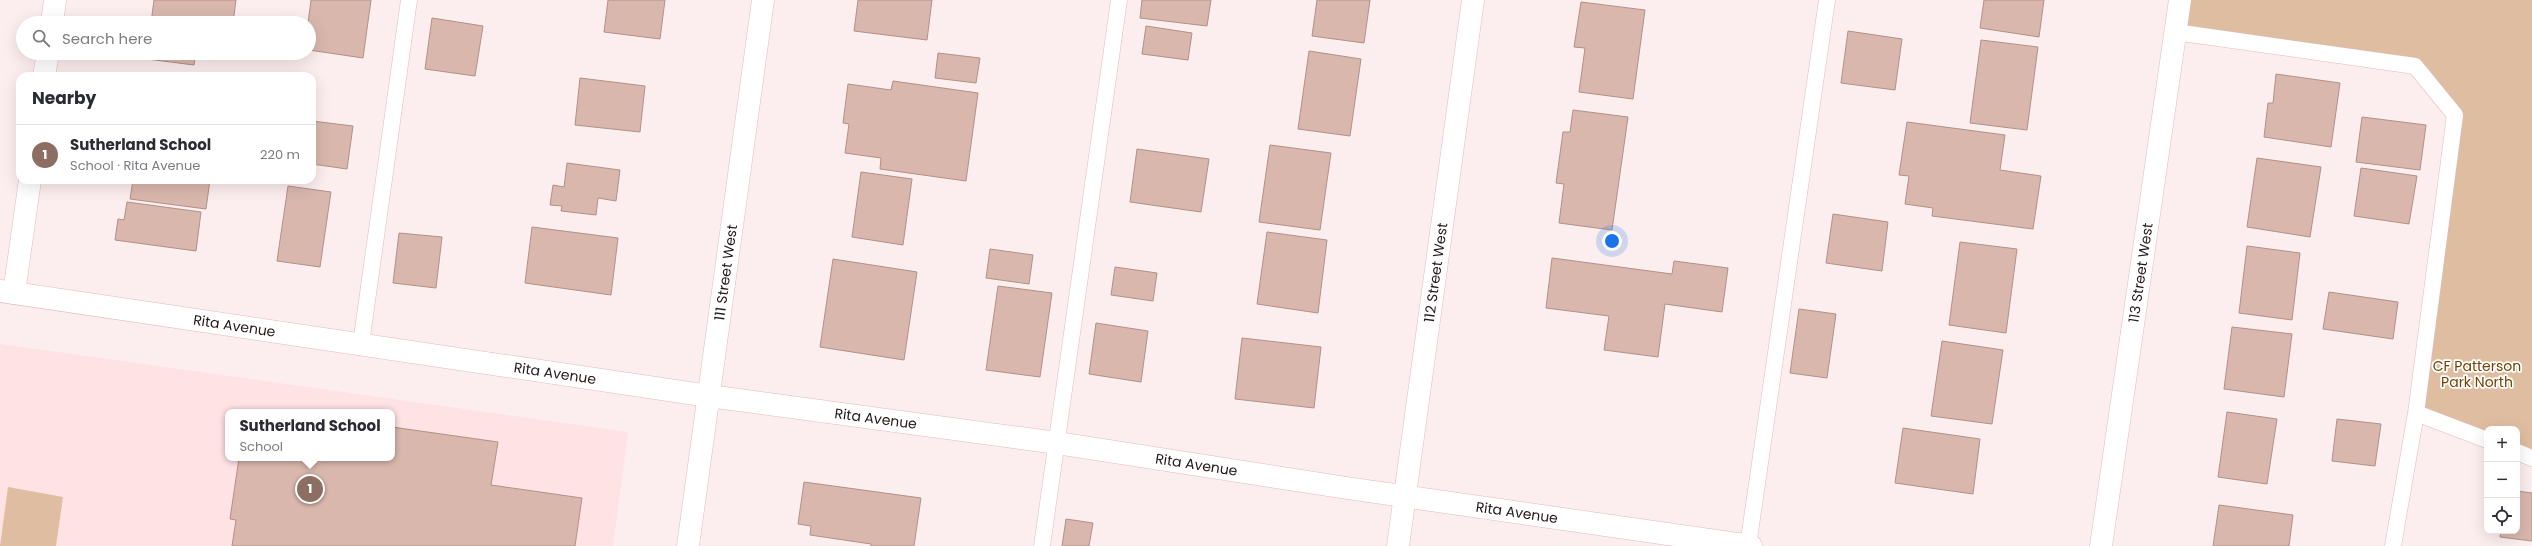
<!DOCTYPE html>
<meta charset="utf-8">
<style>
:root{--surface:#fff;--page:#f7f7f7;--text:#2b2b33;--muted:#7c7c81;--line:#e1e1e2;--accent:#b45309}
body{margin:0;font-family:Poppins,sans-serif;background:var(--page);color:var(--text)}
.controls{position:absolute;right:12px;bottom:12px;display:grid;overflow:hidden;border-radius:8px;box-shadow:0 4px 16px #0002}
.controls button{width:36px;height:36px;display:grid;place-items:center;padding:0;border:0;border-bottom:1px solid var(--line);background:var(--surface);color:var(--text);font:20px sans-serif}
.you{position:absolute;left:1612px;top:241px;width:14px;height:14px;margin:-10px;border:3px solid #fff;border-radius:50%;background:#1a73e8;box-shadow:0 0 0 6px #1a73e833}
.badge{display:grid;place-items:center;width:26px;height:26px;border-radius:50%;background:var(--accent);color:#fff;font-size:13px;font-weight:700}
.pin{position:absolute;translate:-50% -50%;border:2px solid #fff;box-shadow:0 1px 4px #0006}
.popup{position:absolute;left:225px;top:409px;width:170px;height:52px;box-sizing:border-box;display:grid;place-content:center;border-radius:8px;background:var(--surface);filter:drop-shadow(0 1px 3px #0005);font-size:13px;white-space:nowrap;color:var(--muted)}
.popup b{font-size:15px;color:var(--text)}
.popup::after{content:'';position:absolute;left:50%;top:100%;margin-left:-8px;border:8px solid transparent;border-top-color:var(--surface)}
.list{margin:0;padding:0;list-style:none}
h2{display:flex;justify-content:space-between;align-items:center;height:52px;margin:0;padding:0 16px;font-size:17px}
h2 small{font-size:13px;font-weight:400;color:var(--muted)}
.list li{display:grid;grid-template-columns:26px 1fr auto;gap:12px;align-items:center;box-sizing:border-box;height:60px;padding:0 16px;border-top:1px solid var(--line)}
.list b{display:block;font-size:15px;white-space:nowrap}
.list p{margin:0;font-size:13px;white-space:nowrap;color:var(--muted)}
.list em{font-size:13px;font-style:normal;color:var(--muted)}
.icon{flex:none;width:22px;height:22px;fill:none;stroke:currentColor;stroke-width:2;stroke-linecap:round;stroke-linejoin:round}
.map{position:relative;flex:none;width:2532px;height:546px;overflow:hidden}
.search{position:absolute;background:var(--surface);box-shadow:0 4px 16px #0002;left:16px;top:16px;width:300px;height:44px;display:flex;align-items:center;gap:10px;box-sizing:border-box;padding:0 14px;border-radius:22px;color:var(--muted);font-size:15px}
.panel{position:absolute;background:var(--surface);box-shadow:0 4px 16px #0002;left:16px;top:72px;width:300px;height:112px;border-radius:12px}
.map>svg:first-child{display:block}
.built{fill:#fee2e4;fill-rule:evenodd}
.green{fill:#dfbda1}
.building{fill:#d9b7ad;stroke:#b19187}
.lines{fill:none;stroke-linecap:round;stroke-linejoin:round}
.lane-casing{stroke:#e0bcbf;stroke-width:17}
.street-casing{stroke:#e0bcbf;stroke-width:23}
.lane{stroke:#fff;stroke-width:16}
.street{stroke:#fff;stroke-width:22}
.labels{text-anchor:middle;stroke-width:3.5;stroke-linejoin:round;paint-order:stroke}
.street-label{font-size:14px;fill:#241819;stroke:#fff}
.park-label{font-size:14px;fill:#754205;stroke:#fff}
</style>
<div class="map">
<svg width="2532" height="546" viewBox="0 0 2532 546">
<rect width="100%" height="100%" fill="#fcedee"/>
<!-- built -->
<path class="built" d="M0 344 628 432 613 546H0ZM228 412H392V458H228Z"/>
<!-- green -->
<path class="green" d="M2180 0H2532V458L2517 452V429H2487V440L2416 413 2455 115 2415 66 2175 32Z
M8 487 63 497 56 546H0Z"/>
<!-- building -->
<path class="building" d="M154 0H236L233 23H151Z
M311 0H371L363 58 309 50 308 23Z
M608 0H665L660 39 604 32Z
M858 0H932L927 40 854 31Z
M1142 0H1211L1207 26 1140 18Z
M1317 0H1370L1364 43 1312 36Z
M1984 0H2044L2039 37 1980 28Z
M1581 2 1645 10 1633 99 1579 92 1585 48 1574 47Z
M432 18 483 26 475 76 425 69Z
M1146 26 1192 33 1188 60 1142 54Z
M1848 31 1902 39 1895 90 1841 83Z
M1981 40 2038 47 2027 130 1970 123Z
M1309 51 1361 59 1350 136 1298 129Z
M148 53H196L194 65 147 59Z
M938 53 980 58 976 83 935 78Z
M2276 74 2340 83 2331 147 2264 137 2268 103H2273Z
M580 78 645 86 640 132 575 125Z
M893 81 978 93 966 181 880 169 881 158 845 153 849 124 843 123 848 84 891 90Z
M1573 110 1628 117 1612 230 1559 223 1564 184 1556 183 1563 132H1570Z
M2362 117 2426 125 2420 170 2356 162Z
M312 121 353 126 347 169 312 164Z
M1907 122 2005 135 2000 170 2041 176 2033 229 1932 216 1933 208 1905 204 1909 176 1899 175Z
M1270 145 1331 153 1320 230 1259 222Z
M1137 149 1209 159 1201 212 1130 202Z
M2257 158 2321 167 2310 237 2247 227Z
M567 163 620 170 616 201 598 198 596 215 561 211 562 206 550 205 553 185 564 187Z
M2361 168 2417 176 2409 224 2354 216Z
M861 172 912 179 903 245 852 237Z
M133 180H210L206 209 130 199Z
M288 186 331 192 320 267 277 261Z
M127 202 201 212 196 251 115 240 118 219 124 220Z
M1833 214 1888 222 1882 271 1826 263Z
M532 227 618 238 611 295 525 283Z
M1267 232 1327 240 1318 313 1257 304Z
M399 233 442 237 436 288 393 283Z
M1960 242 2017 249 2006 333 1949 325Z
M2247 246 2300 253 2292 320 2239 313Z
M990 249 1033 255 1029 284 986 278Z
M1552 258 1672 274 1674 261 1728 268 1722 312 1665 304 1658 357 1604 350 1609 316 1546 308Z
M833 259 917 272 904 360 820 347Z
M1115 267 1157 273 1153 301 1111 295Z
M998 286 1052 293 1040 377 986 370Z
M2329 292 2398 302 2393 339 2323 329Z
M1799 309 1836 314 1827 378 1790 373Z
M1096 323 1148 331 1141 382 1089 374Z
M2232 327 2292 334 2284 397 2224 389Z
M1242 338 1321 347 1314 408 1235 399Z
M1942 341 2003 350 1992 424 1931 416Z
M2227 412 2277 419 2267 484 2218 477Z
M2337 419 2381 424 2375 466 2332 461Z
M392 427 498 442 491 485 582 498 575 546H232L236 520 230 519 239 458H392Z
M1903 428 1980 439 1973 494 1895 483Z
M804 482 921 498 914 546H871V544L810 535 811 526 798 524Z
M2517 491 2532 493V541L2500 537 2501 531H2517Z
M2219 505 2293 515 2289 546H2213Z
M1066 519 1093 523 1089 546H1062Z"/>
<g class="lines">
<!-- lane casing -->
<g class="lane-casing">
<path id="lane" d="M2175 32 2415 66 2455 115 2416 413 2393 546
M361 344 409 0
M2416 413 2487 440
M2517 452 2532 458
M1042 546 1119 0
M1748 546 1827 0"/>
</g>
<!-- street casing -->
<g class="street-casing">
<g id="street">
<path d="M52 23 55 0"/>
<path d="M44 76 48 53"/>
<path id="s1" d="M0 291 709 396 1057 443 1347 488 1751 546"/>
<path d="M14 293 30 180"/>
<path id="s2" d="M688 546 763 0"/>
<path id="s3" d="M1398 546 1473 0"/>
<path id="s4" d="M2101 546 2180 0"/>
</g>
</g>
<!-- lane -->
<use href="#lane" class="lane"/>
<!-- street -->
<use href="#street" class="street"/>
</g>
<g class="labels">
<!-- street labels -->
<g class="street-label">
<text dy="5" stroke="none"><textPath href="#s2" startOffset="276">111 Street West</textPath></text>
<text dy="5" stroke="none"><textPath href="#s3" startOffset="276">112 Street West</textPath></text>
<text dy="5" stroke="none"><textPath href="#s4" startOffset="276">113 Street West</textPath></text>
<text dy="5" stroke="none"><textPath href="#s1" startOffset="237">Rita Avenue</textPath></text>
<text dy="5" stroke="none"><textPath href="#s1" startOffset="561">Rita Avenue</textPath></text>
<text dy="5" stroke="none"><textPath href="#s1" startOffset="885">Rita Avenue</textPath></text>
<text dy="5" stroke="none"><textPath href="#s1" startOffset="1209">Rita Avenue</textPath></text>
<text dy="5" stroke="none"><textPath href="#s1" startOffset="1533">Rita Avenue</textPath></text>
</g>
<!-- park labels -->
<g class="park-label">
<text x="2477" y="371">CF Patterson<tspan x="2477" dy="16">Park North</tspan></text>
</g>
</g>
</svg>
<div class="controls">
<button>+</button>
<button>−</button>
<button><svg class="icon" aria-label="locate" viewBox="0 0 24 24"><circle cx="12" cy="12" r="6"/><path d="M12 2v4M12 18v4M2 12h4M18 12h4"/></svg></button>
</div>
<div class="you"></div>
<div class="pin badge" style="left:310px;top:489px;background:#8d6e63">1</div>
<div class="popup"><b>Sutherland School</b>School</div>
<div class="search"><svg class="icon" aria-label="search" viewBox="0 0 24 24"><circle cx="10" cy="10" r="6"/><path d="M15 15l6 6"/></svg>Search here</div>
<section class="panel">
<h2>Nearby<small></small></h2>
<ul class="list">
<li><span class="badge" style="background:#8d6e63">1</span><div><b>Sutherland School</b><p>School · Rita Avenue</p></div><em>220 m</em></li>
</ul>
</section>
</div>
